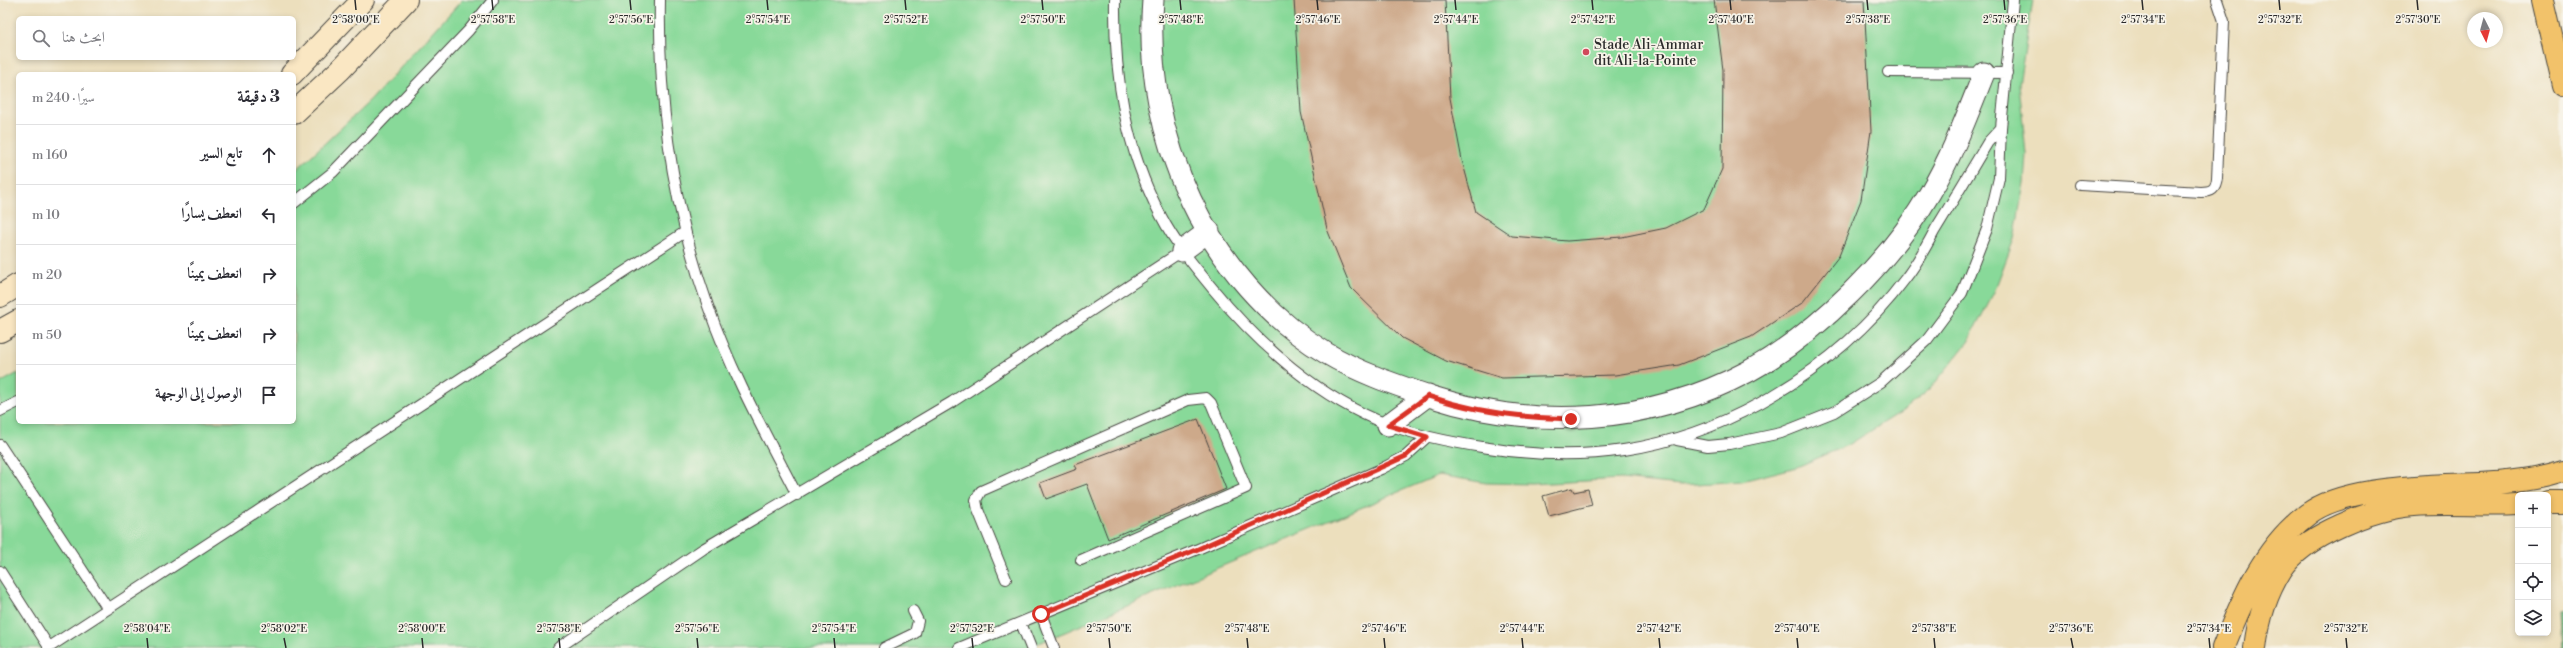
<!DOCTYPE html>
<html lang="ar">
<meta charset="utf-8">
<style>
:root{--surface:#fff;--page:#f2f2f3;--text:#2b2b33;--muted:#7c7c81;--line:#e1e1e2}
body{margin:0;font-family:"Libre Bodoni",Amiri,serif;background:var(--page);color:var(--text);direction:rtl}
.controls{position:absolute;right:12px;bottom:12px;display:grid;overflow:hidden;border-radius:6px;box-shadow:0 2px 6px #0003}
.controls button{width:36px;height:36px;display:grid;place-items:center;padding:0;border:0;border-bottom:1px solid var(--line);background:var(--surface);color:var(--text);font:20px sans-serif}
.compass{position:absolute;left:2467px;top:12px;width:36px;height:36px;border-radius:50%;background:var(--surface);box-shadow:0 2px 6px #0003;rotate:174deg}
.stop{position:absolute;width:12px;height:12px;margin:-9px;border:3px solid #d93025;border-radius:50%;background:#fff}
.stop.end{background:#d93025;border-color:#fff;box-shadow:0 1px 4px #0008}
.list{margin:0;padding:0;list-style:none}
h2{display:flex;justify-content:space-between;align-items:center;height:52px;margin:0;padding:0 16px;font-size:17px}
h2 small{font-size:13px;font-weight:400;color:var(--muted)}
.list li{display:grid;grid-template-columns:26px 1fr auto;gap:12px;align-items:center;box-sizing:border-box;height:60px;padding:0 16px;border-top:1px solid var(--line)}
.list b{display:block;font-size:15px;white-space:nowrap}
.list em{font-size:13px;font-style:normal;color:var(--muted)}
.icon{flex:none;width:22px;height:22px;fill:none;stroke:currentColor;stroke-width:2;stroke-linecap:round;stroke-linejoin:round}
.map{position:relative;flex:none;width:2563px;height:648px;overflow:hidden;direction:ltr}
.search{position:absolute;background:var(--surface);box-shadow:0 2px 6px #0003;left:16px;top:16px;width:280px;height:44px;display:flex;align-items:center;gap:10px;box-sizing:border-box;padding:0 14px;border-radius:6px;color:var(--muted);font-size:15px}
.panel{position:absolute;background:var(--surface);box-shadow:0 2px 6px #0003;left:16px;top:72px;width:280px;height:352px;border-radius:6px;direction:rtl}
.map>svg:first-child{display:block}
.green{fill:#88d999;stroke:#5a8262}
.forest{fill:#6eb981;stroke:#4c7256}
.building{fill:#cda98a}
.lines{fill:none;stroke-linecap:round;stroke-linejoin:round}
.lane-casing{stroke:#484641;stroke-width:12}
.street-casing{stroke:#484641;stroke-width:23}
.secondary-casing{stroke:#484641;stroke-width:24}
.highway-casing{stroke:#484641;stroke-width:24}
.lane{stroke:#fff;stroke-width:10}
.street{stroke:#fff;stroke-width:21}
.secondary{stroke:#fae7c3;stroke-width:22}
.highway{stroke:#f2c26a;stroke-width:22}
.route{stroke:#d93025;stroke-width:5}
.ticks{fill:none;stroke:#2b2b2b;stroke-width:1.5}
.poi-dot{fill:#d1495b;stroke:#f7f3e8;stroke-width:1.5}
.labels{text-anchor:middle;stroke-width:3.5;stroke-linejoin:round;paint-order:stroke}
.poi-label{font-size:14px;fill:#2b2b2b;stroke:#f7f3e8;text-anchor:start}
.ticks-label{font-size:10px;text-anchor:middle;fill:#2b2b2b;stroke:#f7f3e8;stroke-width:3.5;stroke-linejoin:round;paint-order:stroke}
</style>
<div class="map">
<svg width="2563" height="648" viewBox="0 0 2563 648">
<rect width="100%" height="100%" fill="#f7f3e8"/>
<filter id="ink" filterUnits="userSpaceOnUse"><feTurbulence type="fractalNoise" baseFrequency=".025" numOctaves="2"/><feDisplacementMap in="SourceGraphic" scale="8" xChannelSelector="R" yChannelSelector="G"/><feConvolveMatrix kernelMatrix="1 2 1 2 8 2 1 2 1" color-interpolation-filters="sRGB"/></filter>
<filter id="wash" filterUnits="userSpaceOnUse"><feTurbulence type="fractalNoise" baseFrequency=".012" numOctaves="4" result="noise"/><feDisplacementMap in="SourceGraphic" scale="16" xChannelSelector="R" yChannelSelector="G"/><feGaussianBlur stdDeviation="0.9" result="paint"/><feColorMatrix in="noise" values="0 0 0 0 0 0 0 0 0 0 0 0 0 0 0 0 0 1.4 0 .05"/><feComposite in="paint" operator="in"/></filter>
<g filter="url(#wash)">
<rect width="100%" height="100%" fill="#ecdfbd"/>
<!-- green -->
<path class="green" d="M462 0H2033L2019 84 2026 154 2024 183 2014 239 1994 292 1968 342 1930 389 1904 410 1850 444 1797 467 1742 481 1681 485 1621 479 1531 484 1486 483 1439 475 1027 648H0V383L18 373V422H294V172L371 100Z"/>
<!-- forest -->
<path class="forest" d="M2563 608V648H2560L2558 609Z"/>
<g id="blocks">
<!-- building -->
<path class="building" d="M1294 0H1445L1450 98 1462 160 1476 212 1512 236 1567 241 1622 237 1666 228 1704 209 1722 169 1723 70 1714 0H1864L1871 131 1861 200 1839 256 1802 303 1751 337 1679 365 1615 375 1502 378 1446 361 1402 338 1351 288 1327 229 1301 112Z
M1198 419 1226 489 1108 539 1087 484 1046 499 1040 483 1077 469 1075 465Z
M1572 488 1574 492 1588 489 1592 505 1549 516 1543 496Z"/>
</g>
</g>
<g filter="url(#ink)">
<use href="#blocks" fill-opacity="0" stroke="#484641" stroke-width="1"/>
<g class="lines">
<!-- lane casing -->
<g class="lane-casing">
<path id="lane" d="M660 0C658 105 673 207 708 306 731 372 765 433 797 495
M1115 0C1114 76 1125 148 1161 216 1175 243 1194 266 1213 289 1259 345 1320 399 1389 425 1419 436 1450 442 1482 447 1582 464 1671 452 1760 403 1816 372 1867 330 1905 279 1917 264 1926 247 1935 230 1953 201 1970 172 1988 142L2001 128
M1888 72 2007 73
M2080 185 2201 192C2212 192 2216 189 2217 178L2224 21 2217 0
M294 203 333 172 469 30 493 0
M0 411 18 402
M1677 440 1708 446 1729 444 1781 433 1834 412 1881 382 1927 340 1962 293 1987 229 1999 178 2001 128 2013 0
M0 445 108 609
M0 571 49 647
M1006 579 978 510 976 500 981 491 1188 400 1206 398 1211 403 1246 488 1081 560
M1041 614 1054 648
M1021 623 1031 648
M48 648 685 232
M558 648 703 549 952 402 1182 251
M884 648 915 633 918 621 913 611
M959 648 1198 549 1381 469 1406 456 1427 437"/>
</g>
<!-- street casing -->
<g class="street-casing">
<path id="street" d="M1153 0C1142 135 1208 282 1326 353 1358 372 1393 384 1429 396 1536 431 1650 424 1749 371 1818 333 1891 260 1930 193 1952 156 1968 113 1984 73
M1182 251 1209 231
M1388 425 1428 395"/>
</g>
<!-- secondary casing -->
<g class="secondary-casing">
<path id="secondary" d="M292 74 363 0
M294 113 340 70 406 0
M0 296 18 285
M0 331 18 321"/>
</g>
<!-- highway casing -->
<g class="highway-casing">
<path id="highway" d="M2543 0 2563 86
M2548 503H2563
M2223 648C2242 600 2264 546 2308 514 2339 490 2407 487 2446 485 2486 484 2525 483 2563 471
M2255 648C2258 621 2266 594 2281 570 2303 535 2374 508 2414 505 2448 502 2484 506 2518 504"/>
</g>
<!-- lane -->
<use href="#lane" class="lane"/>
<!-- street -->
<use href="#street" class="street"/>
<!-- secondary -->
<use href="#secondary" class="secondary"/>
<!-- highway -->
<use href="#highway" class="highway"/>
</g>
</g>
<g class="lines" filter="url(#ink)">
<!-- route -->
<path class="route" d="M1041 614 1198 549 1406 456 1427 437 1388 425 1428 396C1475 412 1522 418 1571 419"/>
</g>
<!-- ticks -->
<path class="ticks" d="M355 0 356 10M492 0 493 10M630 0 631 10M767 0 768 10M905 0 906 10M1042 0 1043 10M1180 0 1181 10M1317 0 1318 10M1455 0 1456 10M1592 0 1593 10M1730 0 1731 10M1867 0 1868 10M2004 0 2005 10M2142 0 2143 10M2279 0 2280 10M2417 0 2418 10M147 638 148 648M284 638 286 648M422 638 423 648M559 638 560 648M697 638 698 648M834 638 835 648M972 638 973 648M1109 638 1110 648M1247 638 1248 648M1384 638 1385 648M1522 638 1523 648M1659 638 1660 648M1797 638 1798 648M1934 638 1935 648M2071 638 2073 648M2209 638 2210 648M2346 638 2347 648"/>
<!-- markers -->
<circle class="poi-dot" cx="1586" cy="52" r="4"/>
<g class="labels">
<!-- poi labels -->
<g class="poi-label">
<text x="1594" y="49">Stade Ali-Ammar<tspan x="1594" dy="16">dit Ali-la-Pointe</tspan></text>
</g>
</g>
<g class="ticks-label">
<text x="356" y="23">2°58'00"E</text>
<text x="493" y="23">2°57'58"E</text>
<text x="631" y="23">2°57'56"E</text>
<text x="768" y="23">2°57'54"E</text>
<text x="906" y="23">2°57'52"E</text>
<text x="1043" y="23">2°57'50"E</text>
<text x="1181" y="23">2°57'48"E</text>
<text x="1318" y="23">2°57'46"E</text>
<text x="1456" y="23">2°57'44"E</text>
<text x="1593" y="23">2°57'42"E</text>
<text x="1731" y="23">2°57'40"E</text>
<text x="1868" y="23">2°57'38"E</text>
<text x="2005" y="23">2°57'36"E</text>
<text x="2143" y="23">2°57'34"E</text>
<text x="2280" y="23">2°57'32"E</text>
<text x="2418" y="23">2°57'30"E</text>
<text x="147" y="632">2°58'04"E</text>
<text x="284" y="632">2°58'02"E</text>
<text x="422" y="632">2°58'00"E</text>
<text x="559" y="632">2°57'58"E</text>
<text x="697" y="632">2°57'56"E</text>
<text x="834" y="632">2°57'54"E</text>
<text x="972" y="632">2°57'52"E</text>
<text x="1109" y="632">2°57'50"E</text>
<text x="1247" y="632">2°57'48"E</text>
<text x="1384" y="632">2°57'46"E</text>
<text x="1522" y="632">2°57'44"E</text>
<text x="1659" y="632">2°57'42"E</text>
<text x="1797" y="632">2°57'40"E</text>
<text x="1934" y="632">2°57'38"E</text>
<text x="2071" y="632">2°57'36"E</text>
<text x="2209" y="632">2°57'34"E</text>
<text x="2346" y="632">2°57'32"E</text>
</g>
</svg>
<div class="controls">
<button>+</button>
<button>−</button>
<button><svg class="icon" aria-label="locate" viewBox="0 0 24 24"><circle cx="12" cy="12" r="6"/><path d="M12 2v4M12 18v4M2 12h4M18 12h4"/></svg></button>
<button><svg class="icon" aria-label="layers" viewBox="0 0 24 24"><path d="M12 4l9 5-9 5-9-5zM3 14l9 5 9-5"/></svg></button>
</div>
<svg class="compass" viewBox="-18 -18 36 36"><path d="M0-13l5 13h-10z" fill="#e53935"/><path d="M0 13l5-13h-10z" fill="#7c7c81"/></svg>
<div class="stop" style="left:1041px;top:614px"></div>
<div class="stop end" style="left:1571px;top:419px"></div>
<div class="search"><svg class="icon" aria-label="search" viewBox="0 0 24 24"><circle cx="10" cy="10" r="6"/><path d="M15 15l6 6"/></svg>ابحث هنا</div>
<section class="panel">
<h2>3 دقيقة<small>سيرًا · 240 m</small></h2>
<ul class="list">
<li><svg class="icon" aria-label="ahead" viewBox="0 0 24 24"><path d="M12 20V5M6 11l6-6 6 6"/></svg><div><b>تابع السير</b></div><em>160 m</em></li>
<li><svg class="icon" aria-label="left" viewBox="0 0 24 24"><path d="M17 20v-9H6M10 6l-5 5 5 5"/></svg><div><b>انعطف يسارًا</b></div><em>10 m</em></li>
<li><svg class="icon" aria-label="right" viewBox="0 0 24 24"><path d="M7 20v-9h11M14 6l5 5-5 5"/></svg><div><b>انعطف يمينًا</b></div><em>20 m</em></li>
<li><svg class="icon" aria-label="right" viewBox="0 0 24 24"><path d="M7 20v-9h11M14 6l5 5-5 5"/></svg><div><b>انعطف يمينًا</b></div><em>50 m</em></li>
<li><svg class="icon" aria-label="arrive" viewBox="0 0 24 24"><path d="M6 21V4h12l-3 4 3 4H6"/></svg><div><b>الوصول إلى الوجهة</b></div></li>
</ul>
</section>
</div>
